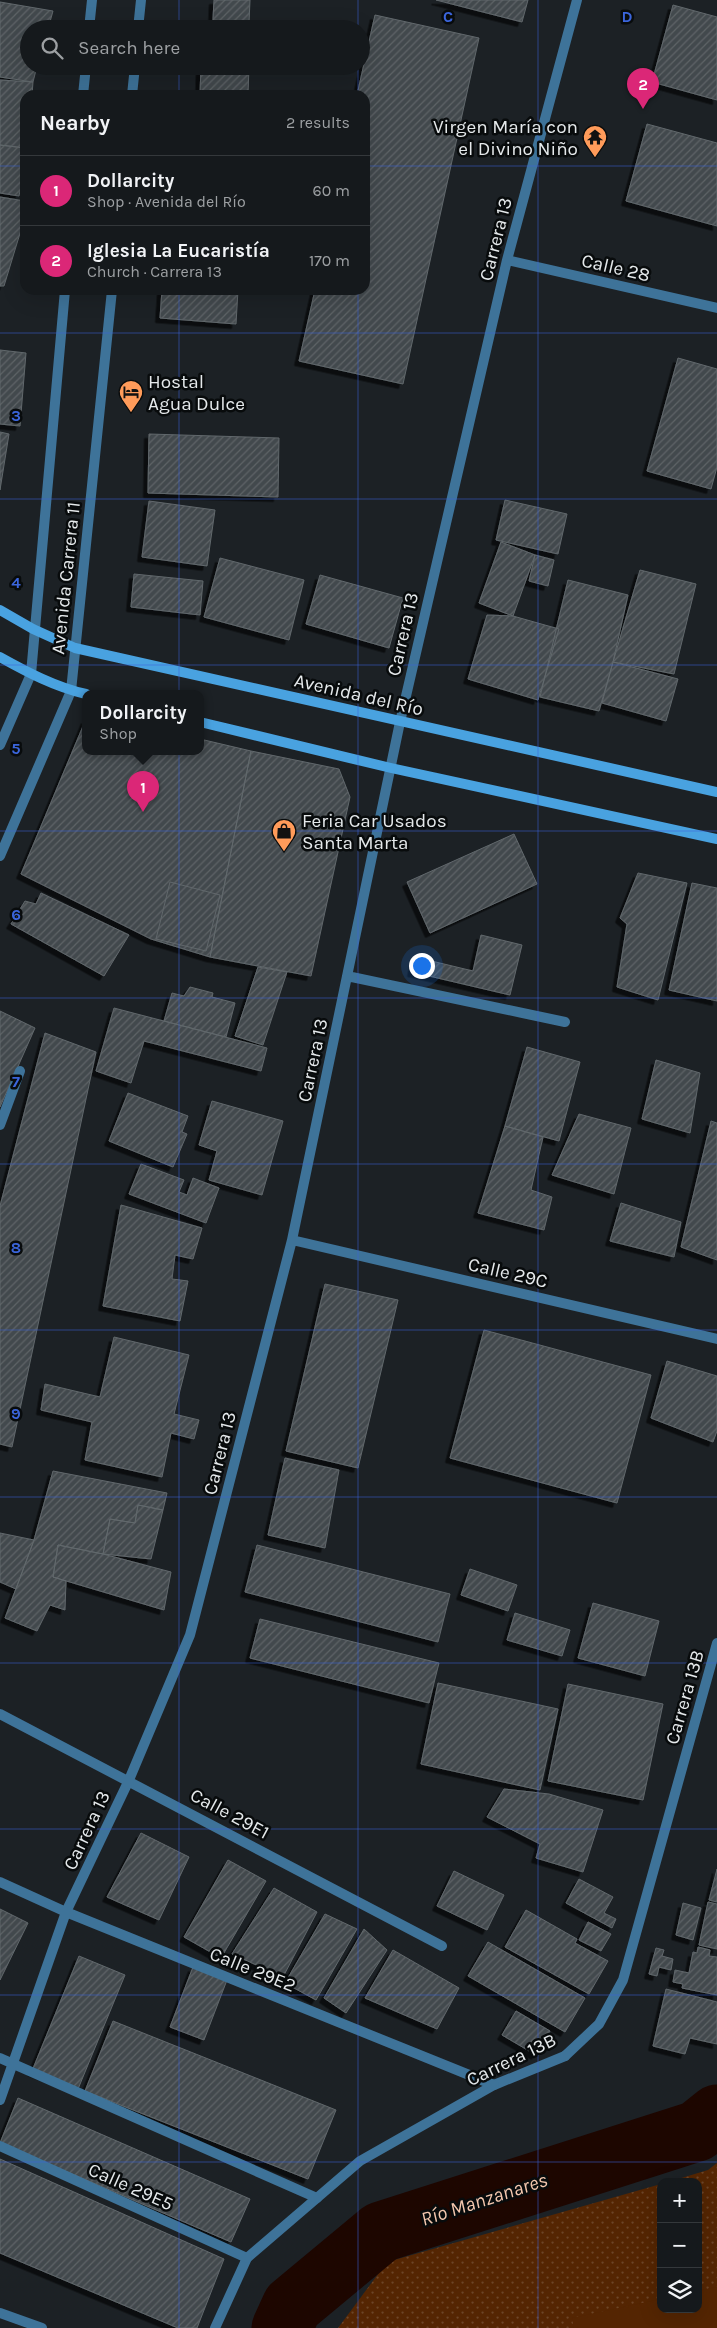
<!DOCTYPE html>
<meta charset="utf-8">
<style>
:root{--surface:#15191c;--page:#1e2225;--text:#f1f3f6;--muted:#9da0a3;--line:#34383b;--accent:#db2777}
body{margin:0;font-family:Karla,sans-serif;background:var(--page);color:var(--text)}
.controls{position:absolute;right:15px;bottom:15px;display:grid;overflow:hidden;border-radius:10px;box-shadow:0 5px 20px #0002}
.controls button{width:45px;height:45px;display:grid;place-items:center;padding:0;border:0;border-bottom:1px solid var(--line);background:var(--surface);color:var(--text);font:25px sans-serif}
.you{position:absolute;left:421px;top:965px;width:18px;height:18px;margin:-12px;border:4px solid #fff;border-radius:50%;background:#1a73e8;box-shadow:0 0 0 8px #1a73e833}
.badge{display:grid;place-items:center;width:32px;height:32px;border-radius:50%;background:var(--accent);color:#fff;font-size:16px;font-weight:700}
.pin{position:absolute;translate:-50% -41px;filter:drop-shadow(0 1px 2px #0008)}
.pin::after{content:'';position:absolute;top:26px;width:18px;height:15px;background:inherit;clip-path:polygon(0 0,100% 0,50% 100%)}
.popup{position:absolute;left:82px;top:690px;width:122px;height:65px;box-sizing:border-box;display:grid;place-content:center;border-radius:10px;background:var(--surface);filter:drop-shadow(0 1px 4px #0005);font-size:16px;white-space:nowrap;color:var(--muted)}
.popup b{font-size:19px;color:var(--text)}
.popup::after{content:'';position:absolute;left:50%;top:100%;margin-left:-10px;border:10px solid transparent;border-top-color:var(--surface)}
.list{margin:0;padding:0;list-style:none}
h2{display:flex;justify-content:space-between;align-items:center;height:65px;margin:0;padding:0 20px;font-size:21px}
h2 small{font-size:16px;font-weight:400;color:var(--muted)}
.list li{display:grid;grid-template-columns:32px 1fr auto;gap:15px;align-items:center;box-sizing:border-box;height:70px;padding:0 20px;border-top:1px solid var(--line)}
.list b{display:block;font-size:19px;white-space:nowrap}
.list p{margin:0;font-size:16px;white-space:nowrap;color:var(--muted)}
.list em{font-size:16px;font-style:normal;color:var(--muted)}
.icon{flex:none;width:28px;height:28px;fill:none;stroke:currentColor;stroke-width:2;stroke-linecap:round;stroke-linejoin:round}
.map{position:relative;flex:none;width:717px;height:2328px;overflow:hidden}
.search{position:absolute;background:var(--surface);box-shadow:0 5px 20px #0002;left:20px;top:20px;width:350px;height:55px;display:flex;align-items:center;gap:12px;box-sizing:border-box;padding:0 18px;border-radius:28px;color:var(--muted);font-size:19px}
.panel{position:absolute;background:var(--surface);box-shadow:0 5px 20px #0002;left:20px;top:90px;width:350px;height:205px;border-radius:15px}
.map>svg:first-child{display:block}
.park{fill:url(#park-dots)}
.pitch{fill:#542502}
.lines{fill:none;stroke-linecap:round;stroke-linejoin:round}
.river{stroke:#1d0600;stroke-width:61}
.building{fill:url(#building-hatch);stroke:#61686c;filter:url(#shadow)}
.service{stroke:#3e7399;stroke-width:10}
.pedestrian{stroke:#3e7399;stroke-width:10}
.minor{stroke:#3e7399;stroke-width:10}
.tertiary{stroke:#3e7399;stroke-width:10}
.secondary{stroke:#49a2e0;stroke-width:10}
.grid{fill:none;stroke:#3b65db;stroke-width:1;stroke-opacity:0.55}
.labels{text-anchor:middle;stroke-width:5;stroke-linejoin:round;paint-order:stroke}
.poi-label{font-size:19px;fill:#e5e9eb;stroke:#080b0c;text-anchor:start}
.street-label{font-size:19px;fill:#e5e9eb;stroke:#080b0c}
.water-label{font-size:20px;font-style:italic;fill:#f4c7ae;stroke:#080b0c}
.grid-label{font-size:16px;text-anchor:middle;font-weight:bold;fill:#3b65db;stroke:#080b0c;stroke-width:5;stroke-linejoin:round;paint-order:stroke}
</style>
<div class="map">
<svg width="717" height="2328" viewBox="0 0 717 2328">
<defs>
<pattern id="park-dots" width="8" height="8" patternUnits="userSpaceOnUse" patternTransform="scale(1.25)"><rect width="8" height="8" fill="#542502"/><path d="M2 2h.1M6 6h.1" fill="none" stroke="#6c4527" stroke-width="1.8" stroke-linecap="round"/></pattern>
<pattern id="building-hatch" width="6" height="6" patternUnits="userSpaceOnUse" patternTransform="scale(1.25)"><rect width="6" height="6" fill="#43494d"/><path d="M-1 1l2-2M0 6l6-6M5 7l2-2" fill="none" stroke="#5e6367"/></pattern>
<filter id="shadow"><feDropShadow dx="-4.5" dy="4.5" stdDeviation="0" flood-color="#0009"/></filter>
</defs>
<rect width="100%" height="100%" fill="#1c2125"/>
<!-- park -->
<path class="park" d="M717 2163V2328H338L387 2262 661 2184V2309H698V2182H668L708 2170Z"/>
<!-- pitch -->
<path class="pitch" d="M717 2287V2328H574L572 2318 661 2299V2309H698V2291Z"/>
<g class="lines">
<!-- river -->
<path class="river" d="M282 2328 292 2306 381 2232 697 2131 717 2115"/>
</g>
<!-- building -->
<path class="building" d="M214 0H250L249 23 213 20Z
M436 0H528L522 22Z
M0 2 53 11 48 29H29V66H37L33 82 0 77Z
M673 5 717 17V100L652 82Z
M375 15 479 38 403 384 299 361 315 290H365V95H357Z
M201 66H249L248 95H200Z
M0 80 33 82 32 95H25V148L0 145Z
M647 124 717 143V226L626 201Z
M0 145 25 148V166L19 196 0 193Z
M0 197 25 201V217L4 286H0Z
M162 290H238L236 324 160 318Z
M0 350 26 353 20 426 0 424Z
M678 358 717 369V467L711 489 647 471Z
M0 432 9 434 0 490Z
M149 434 279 438 278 497 148 493Z
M505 500 567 514 558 554 496 540Z
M149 501 215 510 207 566 142 557Z
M501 542 535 555 513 616 479 603Z
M535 555 554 560 548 586 529 581Z
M220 558 304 580 289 640 204 617Z
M640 570 696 584 674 674 613 662Z
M134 574 203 581 200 615 131 607Z
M320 575 403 598 389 648 306 624Z
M568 580 628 595 613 662 599 711 540 697Z
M487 615 513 616 559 629 538 700 468 679Z
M613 662 678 679 666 721 602 703Z
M86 719V751H200V739L251 751 210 957 151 939 21 874Z
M251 751 339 769 350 797 311 976 210 957Z
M514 834 537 884 430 933 407 882Z
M638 873 687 883 658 1000 617 987 627 924 620 918Z
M170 882 220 895 206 951 156 939Z
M692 883 717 888V1001L669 990Z
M41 893 129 935 104 976 11 924 25 901 36 904Z
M481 935 522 945 510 995 412 972 415 957 473 971Z
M258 967 287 972 263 1045 235 1036Z
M190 987 213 993 212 997 235 1003 226 1037 164 1021 172 993 184 996Z
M114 1008 267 1048 261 1071 144 1041 131 1083 96 1071Z
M0 1011 35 1028 0 1107Z
M45 1033 96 1052 12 1447 0 1444V1206Z
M527 1047 580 1062 559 1141 505 1126Z
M656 1060 700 1073 690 1133 642 1119Z
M128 1093 188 1116 182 1132 187 1134 173 1167 109 1141Z
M212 1101 283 1121 262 1195 209 1180 217 1151 199 1145Z
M579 1114 631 1128 614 1194 552 1175Z
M711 1121 717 1123V1260L681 1247Z
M505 1126 543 1137 531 1190 552 1197 544 1230 478 1213Z
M141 1164 184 1180 179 1192 187 1195 193 1178 219 1188 206 1223 129 1194Z
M621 1203 681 1222 674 1257 610 1241Z
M121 1205 202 1228 193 1259 175 1255 172 1279 188 1281 180 1321 103 1306Z
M325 1284 398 1300 358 1468 286 1451Z
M484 1330 651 1375 617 1503 450 1458Z
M114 1337 189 1355 174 1414 199 1420 194 1439 171 1433 162 1477 85 1460 92 1422 41 1410 45 1384 100 1397Z
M667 1361 717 1376V1431L713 1442 651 1418Z
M285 1458 339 1470 325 1548 268 1535Z
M53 1471 167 1493 163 1510 138 1505 135 1523 110 1519 103 1554 58 1545 53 1577 66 1581 65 1610 50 1605 37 1631 5 1618 34 1540Z
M138 1505 163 1510 151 1559 103 1554 110 1519 135 1523Z
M0 1533 34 1540 16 1589 0 1582Z
M58 1545 103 1554 171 1572 164 1610 53 1577Z
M257 1545 450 1594 438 1642 245 1592Z
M470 1569 517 1585 508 1611 461 1595Z
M593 1603 659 1621 645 1676 578 1658Z
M515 1613 570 1630 562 1656 507 1640Z
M260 1619 439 1663 429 1703 250 1658Z
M438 1683 558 1709 540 1790 421 1764Z
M568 1684 663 1704 643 1800 548 1781Z
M504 1789 549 1794 603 1810 583 1872 536 1858 540 1844 487 1817Z
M141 1833 189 1857 159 1920 107 1897Z
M228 1860 266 1881 221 1958 184 1937Z
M717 1869V1902L709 1900Z
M454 1871 504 1895 487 1930 437 1906Z
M579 1879 613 1897 604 1913 616 1919 612 1928 566 1903Z
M274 1888 317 1912 283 1977 232 1954Z
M708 1902 717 1904V1949L699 1945Z
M683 1903 701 1908 693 1940 676 1935Z
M0 1909 28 1923 0 1980Z
M526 1910 577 1939 575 1943 608 1961 589 1994 505 1947Z
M325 1914 357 1929 316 2000 285 1983Z
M588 1922 611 1934 601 1951 579 1940Z
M364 1929 387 1950 346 2013 324 1998Z
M488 1942 585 1998 565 2032 468 1976Z
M698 1947 710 1950 709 1956 717 1957V1995L682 1988 683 1984 673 1982 675 1970 689 1973 693 1952 697 1953Z
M656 1948 664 1950 662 1956 673 1959 671 1970 659 1967 657 1976 649 1974Z
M393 1950 459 1988 437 2029 365 1998Z
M79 1956 125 1975 78 2089 32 2071Z
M193 1967 227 1980 204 2040 170 2027Z
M666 1989 717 2002V2044L690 2038 685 2054 653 2046Z
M516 2011 550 2031 536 2055 502 2035Z
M113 2021 336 2110 308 2179 85 2091Z
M18 2098 250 2199 231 2242 0 2143Z
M0 2159 224 2259 197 2328H178L0 2253Z"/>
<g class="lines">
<!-- service -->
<path class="service" d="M0 1125 20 1071"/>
<!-- pedestrian -->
<path class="pedestrian" d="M215 2328 247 2258 360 2161 494 2085 565 2056"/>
<!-- minor -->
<path class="minor" d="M507 260 717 308
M347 976 565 1022
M292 1240 717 1339
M0 1714 442 1946
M0 1882 66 1912 494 2085
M565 2056 599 2024 623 1980 717 1643
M0 2058 317 2198
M0 2100 66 1912 129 1780 190 1635 292 1240 400 722 507 260 577 0
M0 2146 247 2258
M0 2313 42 2328"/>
<!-- tertiary -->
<path class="tertiary" d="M89 29 92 0
M138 29 141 0
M83 95 86 66
M132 95 135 66
M0 745 31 674 65 290
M0 856 71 691 112 290"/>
<!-- secondary -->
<path class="secondary" d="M0 610 33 629 75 648 717 792
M0 657C27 672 55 687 86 694
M200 722 391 768 717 839"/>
</g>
<!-- grid -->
<path class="grid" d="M179 0V29M358 0V29M538 0V2328M179 66V95M358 66V95M0 166H25M365 166H717M179 290V2328M358 290V2328M0 333H717M0 499H717M0 665H717M0 831H717M0 998H717M0 1164H717M0 1330H717M0 1497H717M0 1663H717M0 1829H717M0 1995H717M0 2162H717"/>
<!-- icons -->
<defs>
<g id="temple-pin" transform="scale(1.25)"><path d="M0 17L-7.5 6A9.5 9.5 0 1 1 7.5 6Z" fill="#ff9b5a" stroke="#080b0c"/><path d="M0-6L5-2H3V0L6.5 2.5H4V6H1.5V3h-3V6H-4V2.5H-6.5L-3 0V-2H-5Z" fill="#111"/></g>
<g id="hotel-pin" transform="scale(1.25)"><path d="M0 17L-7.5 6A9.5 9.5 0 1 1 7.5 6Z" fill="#ff9b5a" stroke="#080b0c"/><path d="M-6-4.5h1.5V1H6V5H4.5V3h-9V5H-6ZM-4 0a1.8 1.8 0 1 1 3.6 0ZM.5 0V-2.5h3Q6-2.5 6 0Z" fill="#111"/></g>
<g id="shop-pin" transform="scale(1.25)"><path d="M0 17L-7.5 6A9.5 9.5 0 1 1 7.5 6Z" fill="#ff9b5a" stroke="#080b0c"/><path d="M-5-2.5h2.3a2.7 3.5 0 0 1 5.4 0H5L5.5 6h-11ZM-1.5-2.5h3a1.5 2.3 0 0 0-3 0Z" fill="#111"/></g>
</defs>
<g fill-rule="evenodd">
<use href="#temple-pin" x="595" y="137"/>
<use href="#hotel-pin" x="131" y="392"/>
<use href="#shop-pin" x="284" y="831"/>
</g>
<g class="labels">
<!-- poi labels -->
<g class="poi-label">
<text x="578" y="133" text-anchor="end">Virgen María con<tspan x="578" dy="22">el Divino Niño</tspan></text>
<text x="148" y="388">Hostal<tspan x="148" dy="22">Agua Dulce</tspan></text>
<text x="302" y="827">Feria Car Usados<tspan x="302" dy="22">Santa Marta</tspan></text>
</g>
<!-- street labels -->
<g class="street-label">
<text transform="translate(495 239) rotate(-76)" y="7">Carrera 13</text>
<text transform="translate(616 267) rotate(13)" y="7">Calle 28</text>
<text transform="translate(65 578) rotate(-84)" y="7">Avenida Carrera 11</text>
<text transform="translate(402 634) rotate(-77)" y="7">Carrera 13</text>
<text transform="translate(359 694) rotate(13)" y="7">Avenida del Río</text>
<text transform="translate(312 1060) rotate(-78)" y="7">Carrera 13</text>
<text transform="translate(508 1272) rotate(13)" y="7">Calle 29C</text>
<text transform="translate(219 1453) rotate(-76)" y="7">Carrera 13</text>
<text transform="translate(684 1697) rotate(-74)" y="7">Carrera 13B</text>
<text transform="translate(230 1813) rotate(28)" y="7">Calle 29E1</text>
<text transform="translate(86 1830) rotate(-65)" y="7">Carrera 13</text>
<text transform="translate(253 1969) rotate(22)" y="7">Calle 29E2</text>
<text transform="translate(511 2059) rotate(-26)" y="7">Carrera 13B</text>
<text transform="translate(131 2186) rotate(24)" y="7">Calle 29E5</text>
</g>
<!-- water labels -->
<g class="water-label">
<text transform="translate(484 2199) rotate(-18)" y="7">Río Manzanares</text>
</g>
</g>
<g class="grid-label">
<text x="448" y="22">C</text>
<text x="627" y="22">D</text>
<text x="16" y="421">3</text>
<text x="16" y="588">4</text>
<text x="16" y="754">5</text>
<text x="16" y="920">6</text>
<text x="16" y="1087">7</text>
<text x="16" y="1253">8</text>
<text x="16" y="1419">9</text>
</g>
</svg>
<div class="controls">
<button>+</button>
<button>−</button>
<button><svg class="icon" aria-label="layers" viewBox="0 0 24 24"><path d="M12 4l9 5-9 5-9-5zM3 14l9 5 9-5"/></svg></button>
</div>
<div class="you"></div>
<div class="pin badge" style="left:143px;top:812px">1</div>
<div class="popup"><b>Dollarcity</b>Shop</div>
<div class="pin badge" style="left:643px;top:109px">2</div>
<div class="search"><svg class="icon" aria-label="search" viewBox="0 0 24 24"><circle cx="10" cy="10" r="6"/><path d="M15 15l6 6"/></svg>Search here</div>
<section class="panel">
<h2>Nearby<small>2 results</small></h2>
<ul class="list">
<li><span class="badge">1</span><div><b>Dollarcity</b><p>Shop · Avenida del Río</p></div><em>60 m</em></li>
<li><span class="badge">2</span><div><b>Iglesia La Eucaristía</b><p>Church · Carrera 13</p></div><em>170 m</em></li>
</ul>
</section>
</div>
